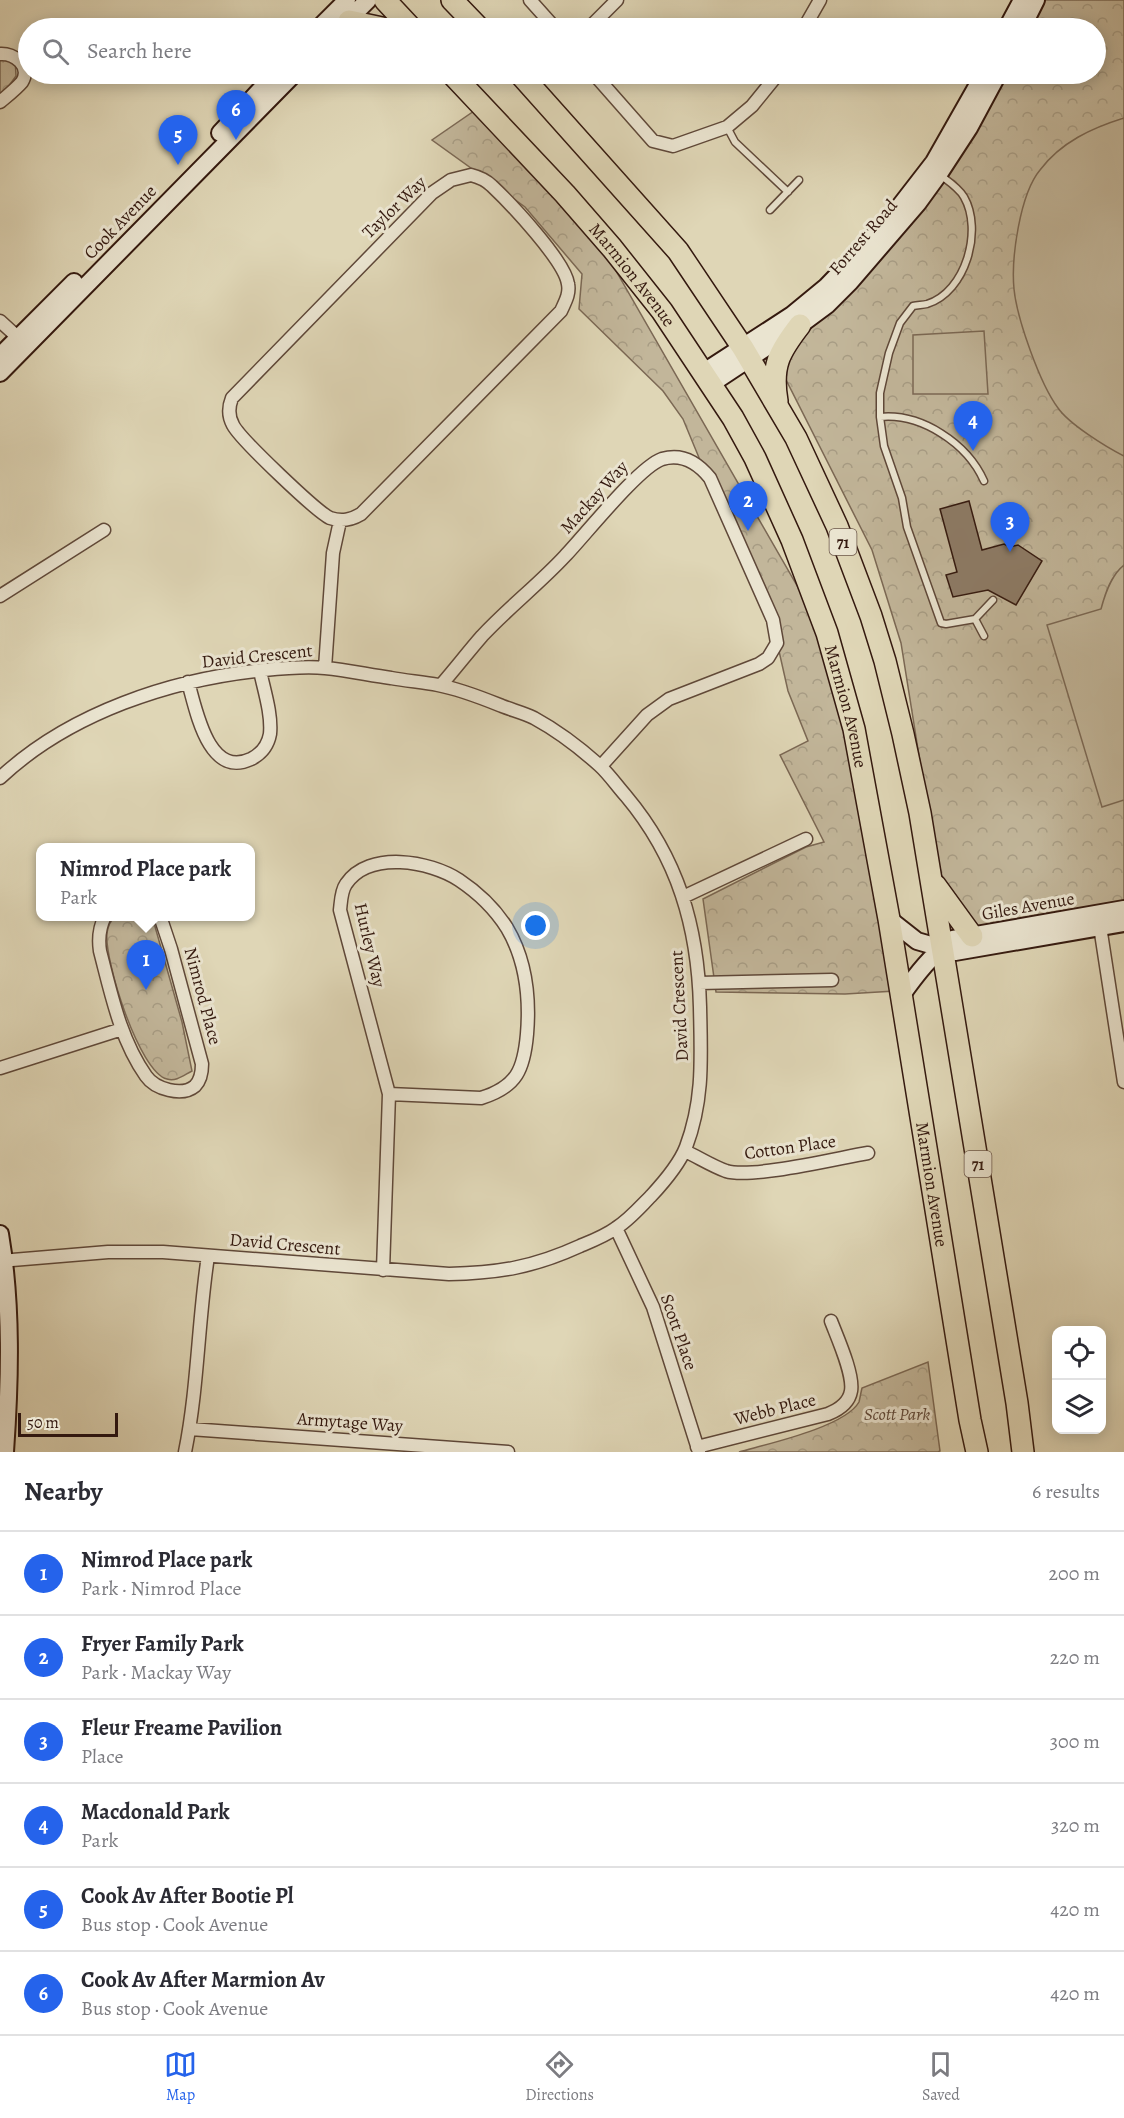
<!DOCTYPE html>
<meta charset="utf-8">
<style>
:root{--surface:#fff;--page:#f7f7f7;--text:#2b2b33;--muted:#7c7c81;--line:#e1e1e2;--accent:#2563eb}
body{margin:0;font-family:Alegreya,serif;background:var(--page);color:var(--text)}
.controls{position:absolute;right:18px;bottom:18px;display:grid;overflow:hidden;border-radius:12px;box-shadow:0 3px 15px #0003}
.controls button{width:54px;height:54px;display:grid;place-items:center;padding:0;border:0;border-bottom:2px solid var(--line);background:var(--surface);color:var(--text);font:30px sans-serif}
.scale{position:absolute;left:18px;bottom:15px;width:100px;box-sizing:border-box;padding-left:6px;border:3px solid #34190f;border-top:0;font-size:16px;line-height:21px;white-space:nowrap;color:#34190f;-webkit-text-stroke:4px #eae4d0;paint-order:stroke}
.you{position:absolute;left:536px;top:926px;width:21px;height:21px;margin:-15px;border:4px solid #fff;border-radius:50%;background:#1a73e8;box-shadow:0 0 0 9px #1a73e833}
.badge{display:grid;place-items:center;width:39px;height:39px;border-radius:50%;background:var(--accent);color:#fff;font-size:20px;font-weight:700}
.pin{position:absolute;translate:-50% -50px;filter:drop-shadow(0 2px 3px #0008)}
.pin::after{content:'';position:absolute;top:32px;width:21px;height:18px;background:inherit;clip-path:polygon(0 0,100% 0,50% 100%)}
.popup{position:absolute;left:36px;top:843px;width:219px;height:78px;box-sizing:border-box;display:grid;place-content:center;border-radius:12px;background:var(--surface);filter:drop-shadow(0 2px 4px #0005);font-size:20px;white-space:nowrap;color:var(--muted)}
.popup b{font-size:22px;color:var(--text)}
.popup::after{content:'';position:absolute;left:50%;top:100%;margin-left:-12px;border:12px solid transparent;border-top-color:var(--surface)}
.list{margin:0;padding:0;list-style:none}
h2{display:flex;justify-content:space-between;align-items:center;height:78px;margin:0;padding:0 24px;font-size:26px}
h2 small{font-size:20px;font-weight:400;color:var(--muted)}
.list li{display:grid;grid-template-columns:39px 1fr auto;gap:18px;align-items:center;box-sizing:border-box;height:84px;padding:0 24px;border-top:2px solid var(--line)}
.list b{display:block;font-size:22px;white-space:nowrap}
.list p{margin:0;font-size:20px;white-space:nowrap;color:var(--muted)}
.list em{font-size:20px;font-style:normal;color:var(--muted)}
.icon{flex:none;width:33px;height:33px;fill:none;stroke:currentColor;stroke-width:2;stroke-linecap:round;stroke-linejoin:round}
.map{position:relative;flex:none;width:1124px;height:1452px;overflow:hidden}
.search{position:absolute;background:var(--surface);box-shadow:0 3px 15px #0003;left:18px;right:18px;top:18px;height:66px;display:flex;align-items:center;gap:15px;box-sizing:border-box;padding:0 21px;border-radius:33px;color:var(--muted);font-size:22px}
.sheet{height:582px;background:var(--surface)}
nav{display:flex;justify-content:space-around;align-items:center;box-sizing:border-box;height:84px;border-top:2px solid var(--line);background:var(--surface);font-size:16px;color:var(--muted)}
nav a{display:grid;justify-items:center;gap:3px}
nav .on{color:var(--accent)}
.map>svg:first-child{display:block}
.forest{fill:url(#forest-crowns);stroke:#7b6854;stroke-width:1.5}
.pitch{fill:#c2b69a;stroke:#7b6854;stroke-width:1.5}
.building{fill:#8d7b66;stroke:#34190f;stroke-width:1.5}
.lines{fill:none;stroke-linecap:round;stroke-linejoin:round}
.lane-casing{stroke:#5f4839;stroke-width:9}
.street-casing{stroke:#5f4839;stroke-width:15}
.secondary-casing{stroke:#34190f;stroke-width:20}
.highway-casing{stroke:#34190f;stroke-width:24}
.lane{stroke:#eae4d0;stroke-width:6}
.street{stroke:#eae4d0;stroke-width:12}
.secondary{stroke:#eae4d0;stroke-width:16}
.highway{stroke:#dfd6b6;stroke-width:21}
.labels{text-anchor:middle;stroke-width:6;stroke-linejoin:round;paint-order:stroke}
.shield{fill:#eae4d0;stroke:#6b5649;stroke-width:1.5}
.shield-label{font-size:16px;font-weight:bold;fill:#34190f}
.street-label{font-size:18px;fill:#34190f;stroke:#eae4d0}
.park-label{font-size:18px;font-style:italic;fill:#5f4839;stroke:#eae4d0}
</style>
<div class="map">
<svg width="1124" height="1452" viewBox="0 0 1124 1452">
<defs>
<pattern id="forest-crowns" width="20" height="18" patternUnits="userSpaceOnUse" patternTransform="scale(1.5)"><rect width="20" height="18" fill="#c2b69a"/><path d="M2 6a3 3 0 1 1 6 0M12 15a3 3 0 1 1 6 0" fill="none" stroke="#a79c84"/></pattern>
</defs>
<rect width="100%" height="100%" fill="#dfd6b6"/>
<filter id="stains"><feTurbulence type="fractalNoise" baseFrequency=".00333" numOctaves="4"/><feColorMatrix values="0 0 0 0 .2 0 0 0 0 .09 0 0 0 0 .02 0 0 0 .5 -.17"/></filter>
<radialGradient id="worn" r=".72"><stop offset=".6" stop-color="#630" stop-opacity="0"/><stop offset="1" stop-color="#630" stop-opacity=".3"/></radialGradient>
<!-- forest -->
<path class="forest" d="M1038 0H1124V903L948 937 901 643 872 550 772 352 997 74H1096V28H1022Z
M15 57 16 76 0 98V58Z
M477 109 612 264 830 643 895 991 845 994 716 992 703 899 806 847 824 842 780 755 808 741 788 691 779 651 683 419 663 391 579 309 582 274 525 207 432 140Z
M115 917H147L154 923 182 1022 192 1071C184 1075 176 1082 167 1079 139 1072 104 960 107 933 108 926 110 921 115 917Z
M928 1362 940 1451 938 1452H739C767 1444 845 1427 859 1402 860 1398 861 1392 862 1388Z"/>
<!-- pitch -->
<path class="pitch" d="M1124 118V456C1106 447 1069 424 1058 408 1040 384 1017 319 1014 289 1011 258 1020 194 1040 170 1061 142 1092 128 1124 118Z
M984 331 988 394H913V335Z
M1124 565V800L1102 807 1047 625 1101 609C1105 594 1111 575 1124 565Z"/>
<!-- building -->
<path class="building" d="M969 501 982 550 1004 544 1010 547 1018 545 1042 561 1016 605 988 590 953 597 946 575 957 572 940 509Z"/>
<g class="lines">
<!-- lane casing -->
<g class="lane-casing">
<path id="lane" d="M727 127 735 142 788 192
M940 175C948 181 959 188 964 197 983 230 966 292 927 304 923 305 918 305 913 306L900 323 889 353 880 393V417L884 446 902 498 907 527 941 623 946 624 975 619 993 600
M770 210 799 180
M880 417C921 413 967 443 984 481
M975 619 984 636"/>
</g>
<!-- street casing -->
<g class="street-casing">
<path id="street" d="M530 0 555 28
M589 28 617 0
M804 28 820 0
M0 54C14 53 32 66 22 82 16 89 7 96 0 102
M594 74 653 141 673 146 727 127 752 106 778 74
M471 175C479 177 486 180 492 186 510 203 565 261 568 284 570 294 565 302 561 311L361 514C351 520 342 522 330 518 317 512 240 439 233 425 228 416 228 408 232 398L432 193 451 180Z
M0 321 24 343
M0 596 104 530
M325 668 333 553 340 521
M188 682C196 709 208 779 251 759 261 754 268 745 270 734 272 714 264 690 260 671
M441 685C455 669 468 652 482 636 508 608 539 584 565 556 586 534 639 467 662 459 682 453 698 463 710 478L773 620 777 643 768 658 759 664 669 699 647 715 601 766
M0 778C69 713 172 679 264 670 284 668 304 666 325 668 347 670 369 675 391 678 407 681 423 682 438 685 460 689 482 698 502 706 512 710 524 713 534 718 556 730 580 748 599 765 609 774 617 786 626 796 678 858 698 927 700 1007 701 1057 704 1099 686 1147 679 1165 664 1182 651 1196 640 1207 629 1220 616 1228 605 1236 592 1241 580 1246 534 1267 499 1273 449 1274L163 1252H108L0 1261
M683 897 806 839
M105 916C99 928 98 938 100 951 111 993 120 1039 146 1076 155 1089 182 1097 195 1086 201 1080 202 1072 202 1064L171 949 160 916
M1099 920 1124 1082
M699 983 832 980
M0 1068 122 1029
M685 1151C698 1157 712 1166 726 1171 752 1179 838 1158 868 1153
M616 1228 653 1307 699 1452
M383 1270 389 1094 340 910C341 902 341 891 346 884 369 850 430 861 459 880 477 892 495 909 507 928 526 960 530 998 527 1034 524 1069 517 1087 481 1098L389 1094
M190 1429 508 1452
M697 1447 828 1414C838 1410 849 1403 851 1391 854 1374 837 1337 831 1321
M185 1452C198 1388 198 1321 208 1256"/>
</g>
<!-- secondary casing -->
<g class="secondary-casing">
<path id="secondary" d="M319 28 347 0
M340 28 368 0
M1007 28 1022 0
M1022 28 1036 0
M220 133 275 74
M0 356 74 282
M704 372 792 315 826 287 855 257 893 215 934 162 984 74
M0 373 294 74
M711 384 800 325 827 305 850 282 918 203 939 174 969 128 998 74
M889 919 917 941 955 952 1124 923
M901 996C916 975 932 954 953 939L1124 909
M0 1234C12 1305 10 1380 5 1452"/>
</g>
<!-- highway casing -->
<g class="highway-casing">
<g id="highway">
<path d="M385 0 411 28"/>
<path d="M452 0 479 28"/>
<path d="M349 21 382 28"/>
<path id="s1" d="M452 74 565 194 612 248 662 311 733 418 755 458 792 540 827 633 854 729 889 919 970 1420 977 1452"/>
<path d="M520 74 678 251 743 348 796 438 837 526 871 616 885 661 903 734 920 813 1017 1403 1023 1452"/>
<path d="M777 401C771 366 779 352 800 325"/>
<path d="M935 885 972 936"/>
</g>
</g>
<!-- lane -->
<use href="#lane" class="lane"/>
<!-- street -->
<use href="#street" class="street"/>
<!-- secondary -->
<use href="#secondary" class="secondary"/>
<!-- highway -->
<use href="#highway" class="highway"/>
</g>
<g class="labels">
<!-- shield labels -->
<g class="shield">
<rect x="829.5" y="529" width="27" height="26" rx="4.5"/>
<rect x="964.5" y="1151" width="27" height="26" rx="4.5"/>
</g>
<g class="shield-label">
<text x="843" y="548">71</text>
<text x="978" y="1170">71</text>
</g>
<!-- street labels -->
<g class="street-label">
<text transform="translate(394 207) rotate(-44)" y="6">Taylor Way</text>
<text transform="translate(120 222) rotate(-46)" y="6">Cook Avenue</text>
<text transform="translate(863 237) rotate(-49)" y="6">Forrest Road</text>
<text dy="6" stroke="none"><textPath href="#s1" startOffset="270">Marmion Avenue</textPath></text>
<text transform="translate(594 497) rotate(-48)" y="6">Mackay Way</text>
<text transform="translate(257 656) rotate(-6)" y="6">David Crescent</text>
<text dy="6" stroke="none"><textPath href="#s1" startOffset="756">Marmion Avenue</textPath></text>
<text transform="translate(1028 906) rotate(-10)" y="6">Giles Avenue</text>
<text transform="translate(370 945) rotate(77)" y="6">Hurley Way</text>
<text transform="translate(203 996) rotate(75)" y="6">Nimrod Place</text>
<text transform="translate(679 1006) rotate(-93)" y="6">David Crescent</text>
<text transform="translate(790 1147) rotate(-8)" y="6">Cotton Place</text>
<text dy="6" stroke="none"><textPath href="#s1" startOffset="1242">Marmion Avenue</textPath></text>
<text transform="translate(285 1244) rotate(5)" y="6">David Crescent</text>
<text transform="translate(679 1332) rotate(71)" y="6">Scott Place</text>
<text transform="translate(775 1409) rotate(-14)" y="6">Webb Place</text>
<text transform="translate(350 1422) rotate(4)" y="6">Armytage Way</text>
</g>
<!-- park labels -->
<g class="park-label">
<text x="897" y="1420">Scott Park</text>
</g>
</g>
<rect width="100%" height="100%" filter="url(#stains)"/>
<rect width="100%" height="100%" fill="url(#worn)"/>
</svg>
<div class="controls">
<button><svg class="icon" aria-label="locate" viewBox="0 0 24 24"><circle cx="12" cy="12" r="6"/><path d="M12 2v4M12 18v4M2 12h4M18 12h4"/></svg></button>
<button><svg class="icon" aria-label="layers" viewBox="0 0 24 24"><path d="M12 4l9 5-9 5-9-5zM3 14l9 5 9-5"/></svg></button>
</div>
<div class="scale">50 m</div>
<div class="you"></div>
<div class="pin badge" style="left:146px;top:990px">1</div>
<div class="popup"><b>Nimrod Place park</b>Park</div>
<div class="pin badge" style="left:748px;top:531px">2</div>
<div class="pin badge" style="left:1010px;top:552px">3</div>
<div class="pin badge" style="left:973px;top:451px">4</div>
<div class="pin badge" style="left:178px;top:165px">5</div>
<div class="pin badge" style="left:236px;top:140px">6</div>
<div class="search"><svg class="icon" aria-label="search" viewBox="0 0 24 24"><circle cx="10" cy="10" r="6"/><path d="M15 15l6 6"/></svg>Search here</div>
</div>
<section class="sheet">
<h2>Nearby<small>6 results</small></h2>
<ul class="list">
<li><span class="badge">1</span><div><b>Nimrod Place park</b><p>Park · Nimrod Place</p></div><em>200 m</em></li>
<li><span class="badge">2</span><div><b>Fryer Family Park</b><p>Park · Mackay Way</p></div><em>220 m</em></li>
<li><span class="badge">3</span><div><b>Fleur Freame Pavilion</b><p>Place</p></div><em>300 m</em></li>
<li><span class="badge">4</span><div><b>Macdonald Park</b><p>Park</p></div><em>320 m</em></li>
<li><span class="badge">5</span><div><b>Cook Av After Bootie Pl</b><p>Bus stop · Cook Avenue</p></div><em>420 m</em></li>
<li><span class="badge">6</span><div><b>Cook Av After Marmion Av</b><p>Bus stop · Cook Avenue</p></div><em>420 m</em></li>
</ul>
</section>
<nav>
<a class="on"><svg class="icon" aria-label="map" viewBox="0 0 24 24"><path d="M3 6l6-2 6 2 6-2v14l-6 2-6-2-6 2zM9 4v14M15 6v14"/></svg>Map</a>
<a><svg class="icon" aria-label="directions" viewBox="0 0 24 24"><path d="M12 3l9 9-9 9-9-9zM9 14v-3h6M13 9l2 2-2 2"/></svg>Directions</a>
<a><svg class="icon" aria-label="saved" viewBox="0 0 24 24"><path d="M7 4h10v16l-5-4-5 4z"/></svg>Saved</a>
</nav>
